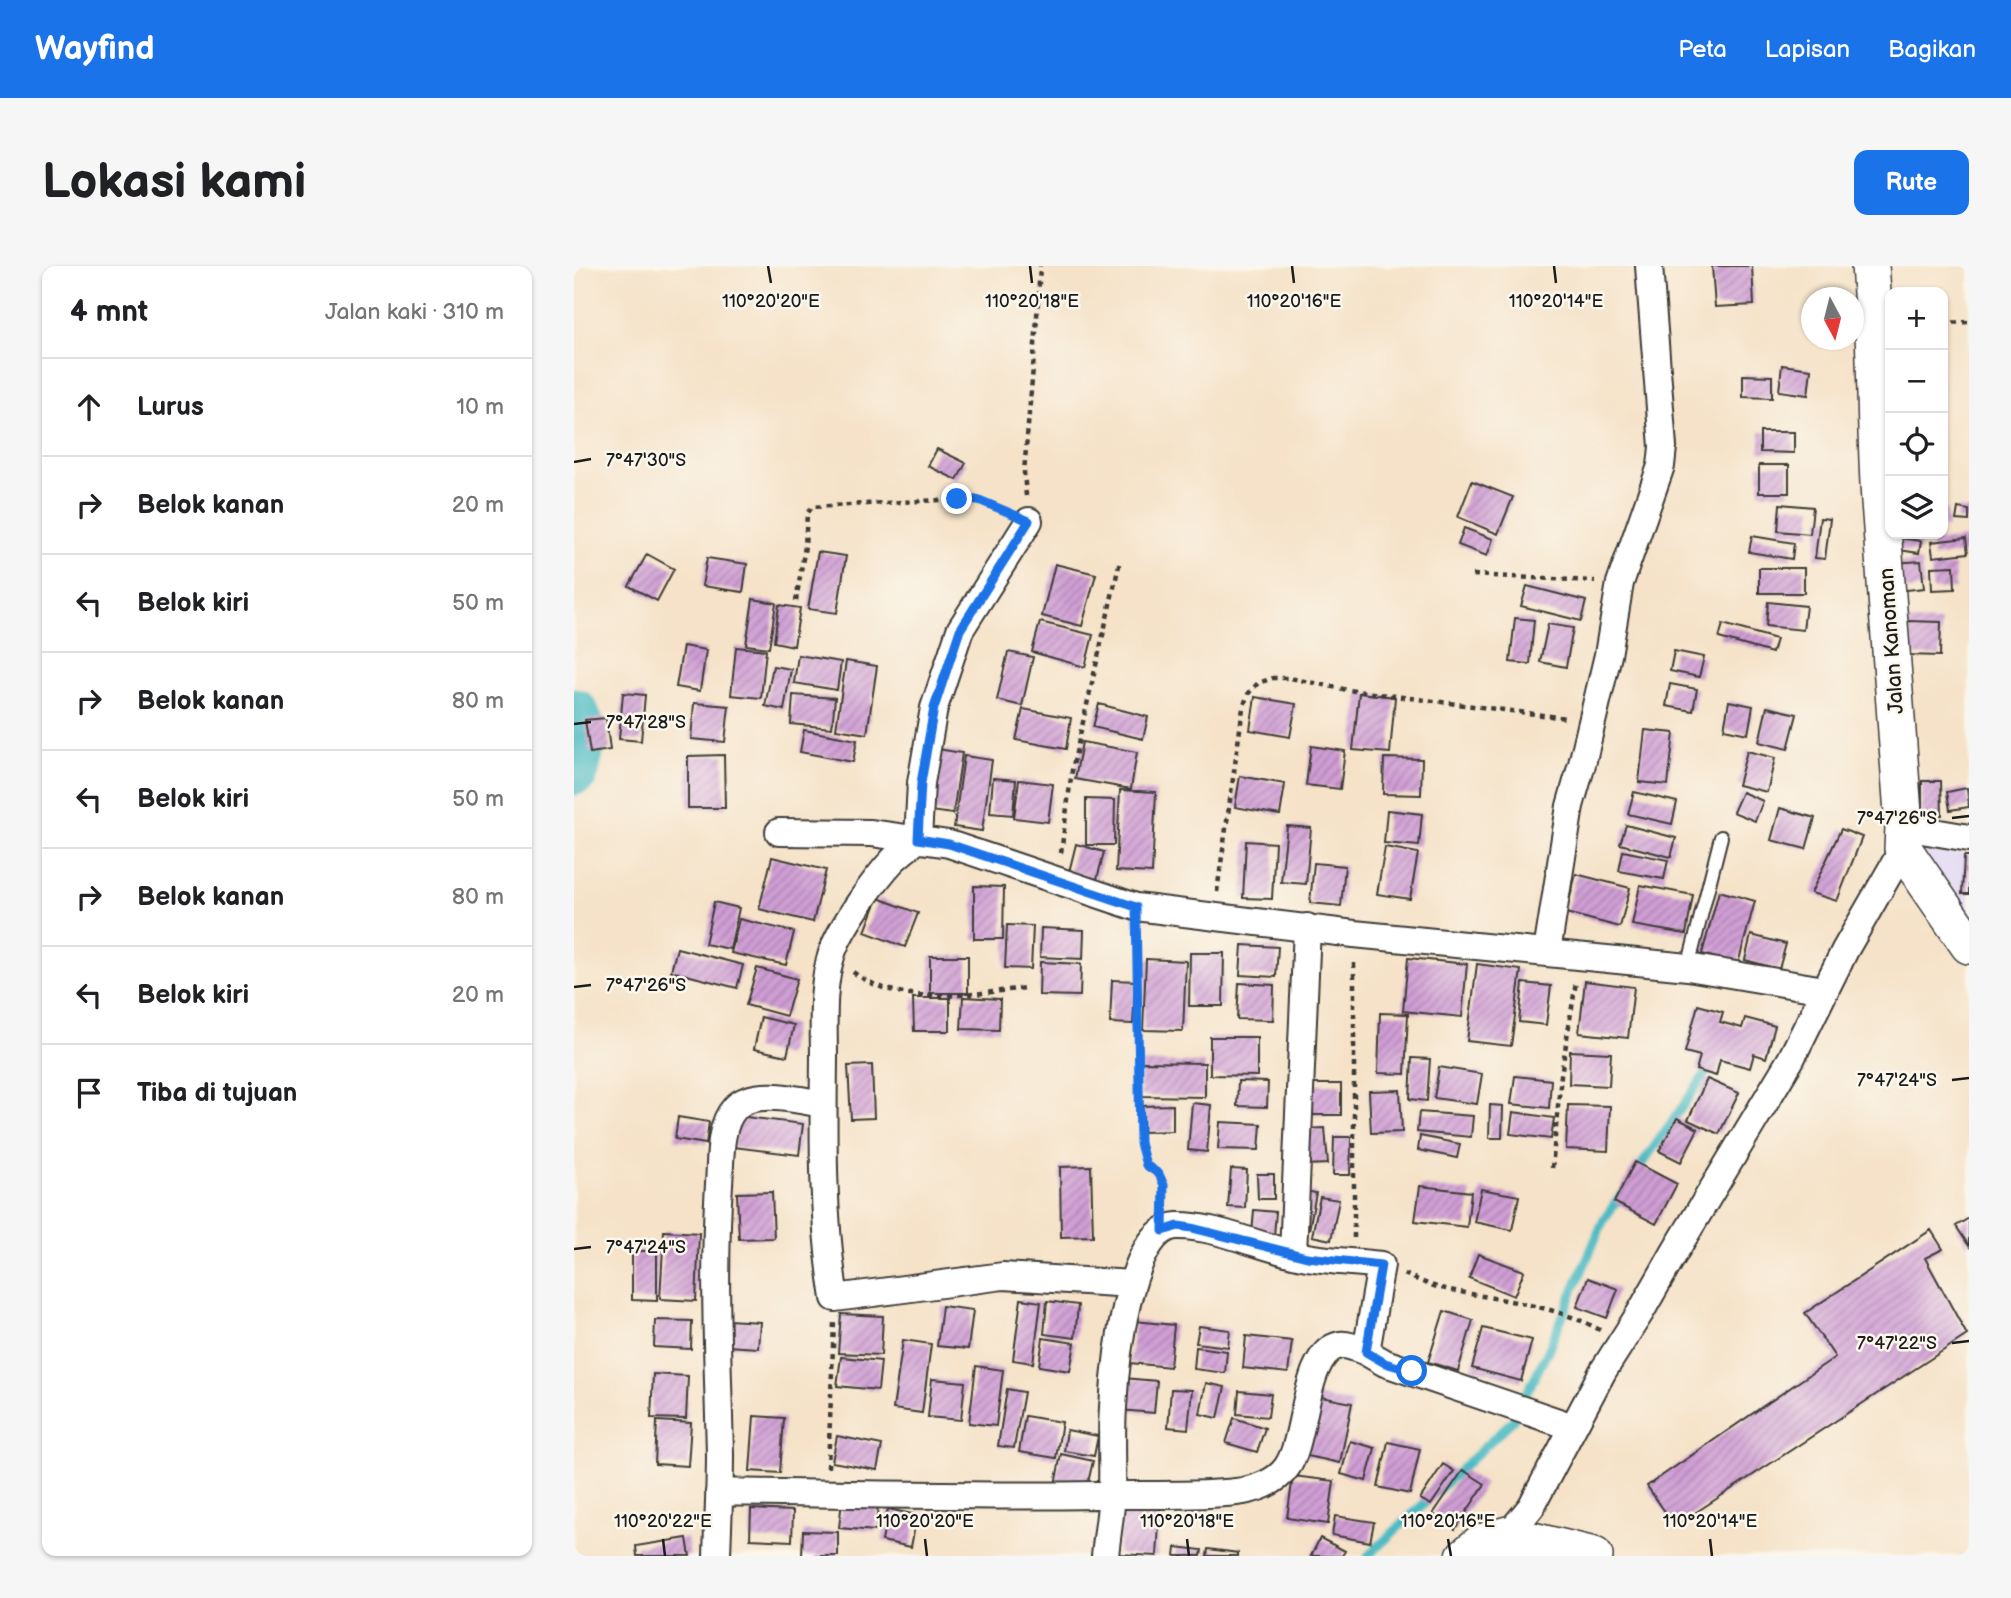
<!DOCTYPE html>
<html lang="id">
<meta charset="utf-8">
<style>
:root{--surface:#fff;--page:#f6f6f6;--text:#202124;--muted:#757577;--line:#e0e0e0;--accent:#1a73e8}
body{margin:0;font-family:"Balsamiq Sans",sans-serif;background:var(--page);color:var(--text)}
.controls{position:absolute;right:21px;top:21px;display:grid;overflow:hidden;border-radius:14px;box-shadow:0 2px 5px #0004}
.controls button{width:63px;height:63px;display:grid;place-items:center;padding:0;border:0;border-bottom:2px solid var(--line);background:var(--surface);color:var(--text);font:35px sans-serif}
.compass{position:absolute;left:1227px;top:21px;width:63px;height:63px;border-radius:50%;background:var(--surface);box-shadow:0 2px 5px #0004;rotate:173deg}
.stop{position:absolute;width:21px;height:21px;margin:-16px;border:5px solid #1a73e8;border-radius:50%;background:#fff}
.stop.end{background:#1a73e8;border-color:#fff;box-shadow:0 2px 7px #0008}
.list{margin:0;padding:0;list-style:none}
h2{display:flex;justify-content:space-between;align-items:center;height:91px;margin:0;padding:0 28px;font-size:30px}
h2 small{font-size:23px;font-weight:400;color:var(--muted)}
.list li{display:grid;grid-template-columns:46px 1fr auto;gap:21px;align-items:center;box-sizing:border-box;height:98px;padding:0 28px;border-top:2px solid var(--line)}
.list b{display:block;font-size:26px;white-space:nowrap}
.list em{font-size:23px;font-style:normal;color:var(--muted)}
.icon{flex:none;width:38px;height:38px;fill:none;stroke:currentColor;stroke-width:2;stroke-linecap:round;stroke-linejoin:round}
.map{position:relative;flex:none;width:1395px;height:1290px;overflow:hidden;border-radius:14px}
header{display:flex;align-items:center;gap:42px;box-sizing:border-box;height:98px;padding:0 35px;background:var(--accent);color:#fff}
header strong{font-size:33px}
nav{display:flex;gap:38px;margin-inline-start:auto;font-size:24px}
.intro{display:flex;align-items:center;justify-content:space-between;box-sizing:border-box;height:168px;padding:0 42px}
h1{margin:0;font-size:49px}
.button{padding:18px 32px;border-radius:14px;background:var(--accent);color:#fff;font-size:24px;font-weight:700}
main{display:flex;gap:42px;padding:0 42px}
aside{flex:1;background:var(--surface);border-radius:14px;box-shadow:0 2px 5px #0004}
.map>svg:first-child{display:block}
.built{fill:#dfd5f5}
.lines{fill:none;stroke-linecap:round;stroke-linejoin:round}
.stream{stroke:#4dbbc4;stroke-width:9}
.river{stroke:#4dbbc4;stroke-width:51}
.building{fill:url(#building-hatch)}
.lane-casing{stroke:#3d3a36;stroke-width:16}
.street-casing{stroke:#3d3a36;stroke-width:30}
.secondary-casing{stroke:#3d3a36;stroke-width:40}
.path{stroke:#3d3a36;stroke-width:4.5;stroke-dasharray:5 5;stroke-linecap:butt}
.lane{stroke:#fff;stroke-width:12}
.street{stroke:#fff;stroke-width:26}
.secondary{stroke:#fff;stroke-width:37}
.route{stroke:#1a73e8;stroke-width:9}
.ticks{fill:none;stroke:#1c1c1c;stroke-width:2.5}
.labels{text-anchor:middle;stroke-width:5;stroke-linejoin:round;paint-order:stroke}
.street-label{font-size:21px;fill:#1c1c1c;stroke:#fbf7ec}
.ticks-label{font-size:18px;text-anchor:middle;fill:#1c1c1c;stroke:#fbf7ec;stroke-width:5;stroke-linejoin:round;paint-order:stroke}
</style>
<header>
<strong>Wayfind</strong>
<nav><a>Peta</a><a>Lapisan</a><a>Bagikan</a></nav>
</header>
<div class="intro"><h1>Lokasi kami</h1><a class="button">Rute</a></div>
<main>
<aside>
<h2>4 mnt<small>Jalan kaki · 310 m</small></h2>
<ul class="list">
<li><svg class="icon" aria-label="ahead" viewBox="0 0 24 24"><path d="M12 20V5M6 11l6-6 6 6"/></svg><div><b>Lurus</b></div><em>10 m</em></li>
<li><svg class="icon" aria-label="right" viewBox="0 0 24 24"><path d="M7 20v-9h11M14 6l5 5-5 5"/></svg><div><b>Belok kanan</b></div><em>20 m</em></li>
<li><svg class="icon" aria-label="left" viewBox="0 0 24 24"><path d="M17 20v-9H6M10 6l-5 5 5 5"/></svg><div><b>Belok kiri</b></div><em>50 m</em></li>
<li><svg class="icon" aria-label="right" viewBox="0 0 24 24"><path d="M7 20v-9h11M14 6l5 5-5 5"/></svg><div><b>Belok kanan</b></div><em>80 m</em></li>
<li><svg class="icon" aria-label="left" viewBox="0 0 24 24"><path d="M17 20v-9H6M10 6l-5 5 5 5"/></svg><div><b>Belok kiri</b></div><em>50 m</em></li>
<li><svg class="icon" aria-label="right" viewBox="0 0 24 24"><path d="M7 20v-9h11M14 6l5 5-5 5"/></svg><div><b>Belok kanan</b></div><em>80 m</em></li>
<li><svg class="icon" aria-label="left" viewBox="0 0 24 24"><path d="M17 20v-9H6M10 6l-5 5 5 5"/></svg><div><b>Belok kiri</b></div><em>20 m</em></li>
<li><svg class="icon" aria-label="arrive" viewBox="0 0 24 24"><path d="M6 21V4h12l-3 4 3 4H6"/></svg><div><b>Tiba di tujuan</b></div></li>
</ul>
</aside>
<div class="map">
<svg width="1395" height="1290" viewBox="0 0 1395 1290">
<defs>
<pattern id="building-hatch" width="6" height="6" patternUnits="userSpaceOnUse" patternTransform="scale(1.75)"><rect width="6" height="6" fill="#d09ed5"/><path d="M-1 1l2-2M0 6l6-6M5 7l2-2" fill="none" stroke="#a880ac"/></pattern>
</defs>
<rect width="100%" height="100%" fill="#fbf7ec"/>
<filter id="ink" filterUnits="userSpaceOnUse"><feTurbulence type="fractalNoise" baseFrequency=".0143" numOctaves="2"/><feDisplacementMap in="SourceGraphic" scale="14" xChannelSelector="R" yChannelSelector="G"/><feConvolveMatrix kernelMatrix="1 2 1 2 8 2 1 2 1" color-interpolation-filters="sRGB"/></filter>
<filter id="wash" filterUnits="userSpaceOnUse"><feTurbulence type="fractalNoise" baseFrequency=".00686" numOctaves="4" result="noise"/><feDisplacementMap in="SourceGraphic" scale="28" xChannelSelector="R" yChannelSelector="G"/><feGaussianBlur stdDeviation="1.57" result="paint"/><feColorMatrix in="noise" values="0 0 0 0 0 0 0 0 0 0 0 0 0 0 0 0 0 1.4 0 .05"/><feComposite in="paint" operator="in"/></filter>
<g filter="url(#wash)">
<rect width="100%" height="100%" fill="#f5e2c8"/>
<!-- built -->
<path class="built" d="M1339 585 1395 588V674Z"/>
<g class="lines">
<!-- stream -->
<path class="stream" d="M1061 908 1134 804
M794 1290 939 1154 973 1087 1030 953 1048 928"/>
<!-- river -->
<path class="river" d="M0 448 8 468 0 504"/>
</g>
<g id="blocks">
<!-- building -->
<path class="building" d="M1138 0H1178L1180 39 1141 41Z
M1208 99 1237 103 1234 129 1205 125Z
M1169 109 1198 110V132L1169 131Z
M1186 166H1220V187L1186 186Z
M363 183 392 197 383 214 354 200Z
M1185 199H1215V227H1185Z
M898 215 939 231 924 268 884 251Z
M1206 238 1239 241 1236 268 1204 265Z
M1369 242H1372L1374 262H1369Z
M1384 242 1395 244V255L1382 254Z
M1246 252 1256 253 1251 293 1241 292Z
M890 262 919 273 913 290 884 279Z
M1178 270 1220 277 1218 293 1175 286Z
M1319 271 1347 275 1345 287 1318 283Z
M1392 272 1394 287 1359 291 1357 276Z
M244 286 272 290 263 347 234 343Z
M73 288 100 303 83 335 55 320Z
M133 292 173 298 169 326 128 320Z
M1347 295 1350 322 1324 325 1321 297Z
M481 298 522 308 508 360 468 350Z
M1380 300 1381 323 1358 324 1357 301Z
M1185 302H1230V327H1185Z
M953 320 1012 335 1007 355 947 340Z
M179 333 202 337 195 382 172 379Z
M1194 336 1232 340 1229 364 1192 360Z
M205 339 226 342 220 380 200 376Z
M941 352 960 354 956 398 936 396Z
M1333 355 1367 356 1366 390 1332 389Z
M466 356 519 369 511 401 458 386Z
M974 358 999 362 992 401 966 396Z
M1149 358 1202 373 1198 387 1145 372Z
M109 380 132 384 126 425 102 421Z
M162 381 192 384 187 432 157 429Z
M1100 385 1130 391 1125 411 1096 405Z
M434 386 459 391 448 440 423 434Z
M224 389 267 396 263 424 220 417Z
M272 395 303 400 293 468 262 463Z
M199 400 217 403 210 444 191 440Z
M1096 418 1123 423 1119 445 1092 440Z
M49 427 71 429 67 475 45 473Z
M785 427 821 431 816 487 779 484Z
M219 429 261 432 258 462 217 458Z
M681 431 722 438 716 471 676 464Z
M1155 435 1179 440 1174 468 1150 463Z
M120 437 155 440 151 476 117 473Z
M525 438 574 451 569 473 519 461Z
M1193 441 1223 448 1214 483 1185 476Z
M449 443 497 452 492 483 442 474Z
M32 452 36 484 16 487 11 454Z
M230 464 283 474 279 496 226 486Z
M1071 464 1100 467 1094 519 1065 516Z
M508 476 563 486 557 523 501 513Z
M737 480 771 485 766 523 732 519Z
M364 483 388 487 379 548 355 545Z
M1173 485 1201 492 1193 526 1164 519Z
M150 489 151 542H114V490Z
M390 490 418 494 408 565 380 561Z
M810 492 848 493 847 529 809 528Z
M666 510 711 518 706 549 661 541Z
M419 512 442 514 439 549 416 547Z
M445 514 479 518 474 556 440 552Z
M1348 515H1367L1368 549 1348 550Z
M1393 522 1395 541 1376 544 1373 526Z
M546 524 582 526 578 607 542 605Z
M1060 526 1103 536 1098 558 1054 548Z
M1168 526 1189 535 1181 555 1159 546Z
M512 533 541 534 540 579H512Z
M1206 542 1241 552 1232 583 1197 574Z
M813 544 848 548 845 580 810 577Z
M1052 559 1102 572 1097 591 1046 578Z
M713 560 737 562 732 618 707 616Z
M1267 563 1288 571 1263 635 1237 627Z
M672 575 701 577 698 633 669 632Z
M502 578 530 586 523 613 495 606Z
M811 581 844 587 836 633 803 628Z
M1049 585 1094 594 1090 613 1045 605Z
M1390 590H1395V628H1388Z
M198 591 252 604 239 656 185 643Z
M740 597 771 600 767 640 736 637Z
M1002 608 1056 622 1046 661 992 647Z
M1066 619 1119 629 1112 668 1058 659Z
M400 620 430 621 429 673H400Z
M1145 625 1181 635 1164 698 1128 688Z
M304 632 344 647 331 681 291 666Z
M140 636 165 642 156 683 131 678Z
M165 653 220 666 212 699 157 687Z
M433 659 459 660 457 703 431 702Z
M467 662 510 664 509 693 466 691Z
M1177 669 1212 678 1205 703 1171 694Z
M668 679 704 681 702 711 666 709Z
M103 682 169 699 163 722 97 705Z
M616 687H650L649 740H615Z
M356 690H394V727H356Z
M834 692 893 698 888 751 829 745Z
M572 693 612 695 609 765 569 764Z
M466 696 507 698 506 730 465 729Z
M903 698 947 704 937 780 893 775Z
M183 702 223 713 212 750 172 739Z
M538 714 562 715 559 758 536 757Z
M1011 715 1060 721 1054 772 1005 767Z
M665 717 700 719 699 754 663 753Z
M949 717 977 720 972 759 945 756Z
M389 731 426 733 425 764 387 763Z
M339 732H376V765H340Z
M1124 739 1149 746 1146 756 1168 762 1171 752 1201 760 1192 792 1180 788 1176 802 1146 794 1142 810 1122 804 1126 790 1111 786Z
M806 747 834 748 831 808 804 807Z
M187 751 220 759 213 790 180 783Z
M636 771H683V810L636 809Z
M996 785 1037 787 1035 820 995 818Z
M838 792 856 793 853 835 836 833Z
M567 796 631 797V831L566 830Z
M298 799 300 852 277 853 274 800Z
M865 801 908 808 903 838 860 832Z
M941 810 977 814 975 842 937 838Z
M1133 813 1165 827 1145 868 1114 854Z
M664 815 694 816 693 841 663 840Z
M733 818H767V849H733Z
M826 824 828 866 797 867 795 825Z
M618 837 637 839 633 886 614 884Z
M599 839V865L569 866 568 840Z
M916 839 929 840 928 872H915Z
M994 839 1036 840 1034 885 992 883Z
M845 846 899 850 897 871 843 866Z
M939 846 980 852 977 873 936 868Z
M163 850 229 858 225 889 159 881Z
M104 851 135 856 132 878 101 873Z
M1103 852 1124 863 1107 896 1085 885Z
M646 856 687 858 685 884 644 883Z
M751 862 754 898 730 899 728 863Z
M846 870 886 878 883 892 844 884Z
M760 871H777L776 909H759Z
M1061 896 1103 918 1082 958 1040 936Z
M517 900 519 970 487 971 486 901Z
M657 903 673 904 671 942 654 941Z
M683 908H700V933H684Z
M846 920 897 926 893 961 841 955Z
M907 923 945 930 938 964 900 956Z
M731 925 742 927 735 964 724 961Z
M198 926 200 972 165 973 163 927Z
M746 931 765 934 757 974 738 970Z
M680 944 702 946 700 970 678 968Z
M1395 952V980L1382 960Z
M1357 964 1369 983 1351 992 1393 1069 1101 1260 1073 1220 1261 1091 1231 1047Z
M90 965 125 967 122 1035 86 1033Z
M58 985H83V1035L58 1034Z
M904 988 950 1005 940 1030 895 1012Z
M1014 1012 1044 1023 1033 1052 1003 1041Z
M447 1033 467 1036 459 1097 439 1094Z
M473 1035 504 1039 501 1072 470 1068Z
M368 1040 399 1044 394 1083 363 1080Z
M870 1045 899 1054 884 1105 854 1096Z
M267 1048 309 1050 307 1089 264 1087Z
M81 1054 118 1055 117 1083 80 1081Z
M154 1054 186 1056 184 1082 152 1080Z
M560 1055 600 1059 596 1101 556 1097Z
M625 1060 656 1064 654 1081 622 1077Z
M909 1062 958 1074 947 1115 898 1102Z
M672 1070 718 1075 714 1107 669 1102Z
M469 1072 501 1077 496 1105 465 1100Z
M329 1074 357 1078 348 1147 319 1143Z
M622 1081 653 1085 651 1107 620 1103Z
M267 1091 307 1095 304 1124 263 1120Z
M402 1100 429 1104 422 1160 395 1157Z
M79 1108 114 1110 112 1153 77 1152Z
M549 1112 583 1115 580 1147 546 1144Z
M358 1113 391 1116 387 1154 354 1151Z
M632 1117 651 1121 644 1152 626 1148Z
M433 1123 450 1126 440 1182 424 1180Z
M597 1123 618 1124 614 1163 594 1161Z
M665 1125 697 1128 694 1151 663 1148Z
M742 1130 778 1137 766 1197 729 1189Z
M180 1150 210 1152 206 1207 176 1205Z
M451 1150 488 1156 482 1192 445 1186Z
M660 1152 691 1162 683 1186 652 1177Z
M83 1155 117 1157 114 1200 81 1198Z
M493 1164 524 1170 520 1190 490 1185Z
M263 1170 308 1179 303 1204 258 1196Z
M776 1175 801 1182 792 1215 767 1208Z
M814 1176 846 1183 836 1228 804 1221Z
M487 1188 519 1195 512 1225 481 1219Z
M869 1198 880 1205 857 1239 846 1233Z
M889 1204 911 1218 881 1263 859 1248Z
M719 1210 760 1215 754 1258 713 1252Z
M268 1234 304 1238 302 1265 265 1262Z
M547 1241 586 1243 583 1290 544 1288Z
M177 1243 219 1245 218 1275 176 1273Z
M314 1243 343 1249 337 1281 308 1275Z
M761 1250 800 1256 796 1276 758 1269Z
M229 1265 264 1266V1290H228Z
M113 1272 116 1290H63L62 1280Z
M746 1272 771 1285 768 1290H737Z
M602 1281 628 1284 627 1290H601Z
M634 1283 664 1287V1290H633Z"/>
</g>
</g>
<g filter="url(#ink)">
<use href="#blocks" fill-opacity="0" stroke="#3d3a36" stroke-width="2"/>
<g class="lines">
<!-- lane casing -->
<g class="lane-casing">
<path id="lane" d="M1114 701 1147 571"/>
</g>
<!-- street casing -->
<g class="street-casing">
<path id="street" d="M455 255 386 364 360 442 347 517 344 573C336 580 327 586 319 594 301 613 266 662 258 687 247 720 250 759 250 793 249 872 248 953 261 1032L429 1010 558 1018
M1330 561 1395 572
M205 566 297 567 375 578 562 641 780 668 1114 701 1250 724
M973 686 996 540 1008 498 1034 389 1046 317 1087 200 1089 181 1075 0
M719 988 733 661
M792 1086 811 1097 999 1161
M145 1226C271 1228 397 1231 523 1229 569 1228 616 1231 662 1226 680 1224 702 1217 713 1201 733 1173 729 1086 766 1079 775 1078 784 1083 792 1086L807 999C782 996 757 995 733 991 693 984 642 959 603 960 553 962 541 1104 539 1141 537 1170 539 1198 538 1226 537 1248 533 1269 531 1290
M934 1269 957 1241 1029 1105 1066 1047 1102 984 1217 793 1271 684 1329 583
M143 1290C144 1256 146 1223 146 1189 144 1098 139 1009 145 918 147 895 144 860 161 842 179 822 226 834 248 838"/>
</g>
<!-- secondary casing -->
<g class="secondary-casing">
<path id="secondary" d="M1296 0C1303 78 1301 157 1306 235 1313 344 1323 452 1330 561L1329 583 1395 679
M891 1290 907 1277 934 1269 1020 1290"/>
</g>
<!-- path -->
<path class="path" d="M1369 57 1395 56
M452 230 450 206 462 67 466 0
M899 309 1021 315
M222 335 231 280 233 248 238 241 383 233 405 234 432 245
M487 587 498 504 546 295
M643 626 669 442 674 428 684 417 699 412H716L774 424 992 452
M563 666 566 877 572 899 585 908 589 919V939
M279 706C327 742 396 728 452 722
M978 902 987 809 1002 716
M780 972V694
M830 1008C842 1013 854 1019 867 1022 920 1034 978 1037 1026 1064
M254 1202 260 1057"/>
<!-- lane -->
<use href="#lane" class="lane"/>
<!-- street -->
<use href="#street" class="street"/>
<!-- secondary -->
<use href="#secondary" class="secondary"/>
</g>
</g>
<g class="lines" filter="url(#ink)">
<!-- route -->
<path class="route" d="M383 233 405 234 455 255 386 364 360 442 347 517 344 573 375 578 562 641 566 877 572 899 585 908 590 919 589 965 604 960 618 962 733 991 807 999 792 1086 811 1097 838 1105"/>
</g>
<!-- ticks -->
<path class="ticks" d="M194 0 197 17M456 0 458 17M718 0 720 17M980 0 982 17M0 196 17 193M0 458 17 456M1378 552 1395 550M0 721 17 719M1378 814 1395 812M0 983 17 981M1378 1077 1395 1075M89 1273 91 1290M351 1273 353 1290M613 1273 615 1290M874 1273 877 1290M1136 1273 1138 1290"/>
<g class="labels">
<!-- street labels -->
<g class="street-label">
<text transform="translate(1317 375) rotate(-94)" y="7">Jalan Kanoman</text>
</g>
</g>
<g class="ticks-label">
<text x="458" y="41">110°20'18"E</text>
<text x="197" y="41">110°20'20"E</text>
<text x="720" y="41">110°20'16"E</text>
<text x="982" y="41">110°20'14"E</text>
<text x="72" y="200">7°47'30"S</text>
<text x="72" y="462">7°47'28"S</text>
<text x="1323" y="558">7°47'26"S</text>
<text x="72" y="725">7°47'26"S</text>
<text x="1323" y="820">7°47'24"S</text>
<text x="72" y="987">7°47'24"S</text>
<text x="1323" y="1083">7°47'22"S</text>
<text x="89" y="1261">110°20'22"E</text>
<text x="351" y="1261">110°20'20"E</text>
<text x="613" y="1261">110°20'18"E</text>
<text x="874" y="1261">110°20'16"E</text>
<text x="1136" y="1261">110°20'14"E</text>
</g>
</svg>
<div class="controls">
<button>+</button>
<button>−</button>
<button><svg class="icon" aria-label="locate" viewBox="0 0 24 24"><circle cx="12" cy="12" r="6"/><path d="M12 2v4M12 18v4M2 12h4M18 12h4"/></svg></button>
<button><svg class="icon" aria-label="layers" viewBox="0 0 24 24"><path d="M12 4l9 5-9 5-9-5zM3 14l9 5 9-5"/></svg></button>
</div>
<svg class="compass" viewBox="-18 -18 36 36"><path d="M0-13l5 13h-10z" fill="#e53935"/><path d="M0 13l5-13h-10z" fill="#757577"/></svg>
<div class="stop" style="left:838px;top:1105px"></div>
<div class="stop end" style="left:383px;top:233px"></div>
</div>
</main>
